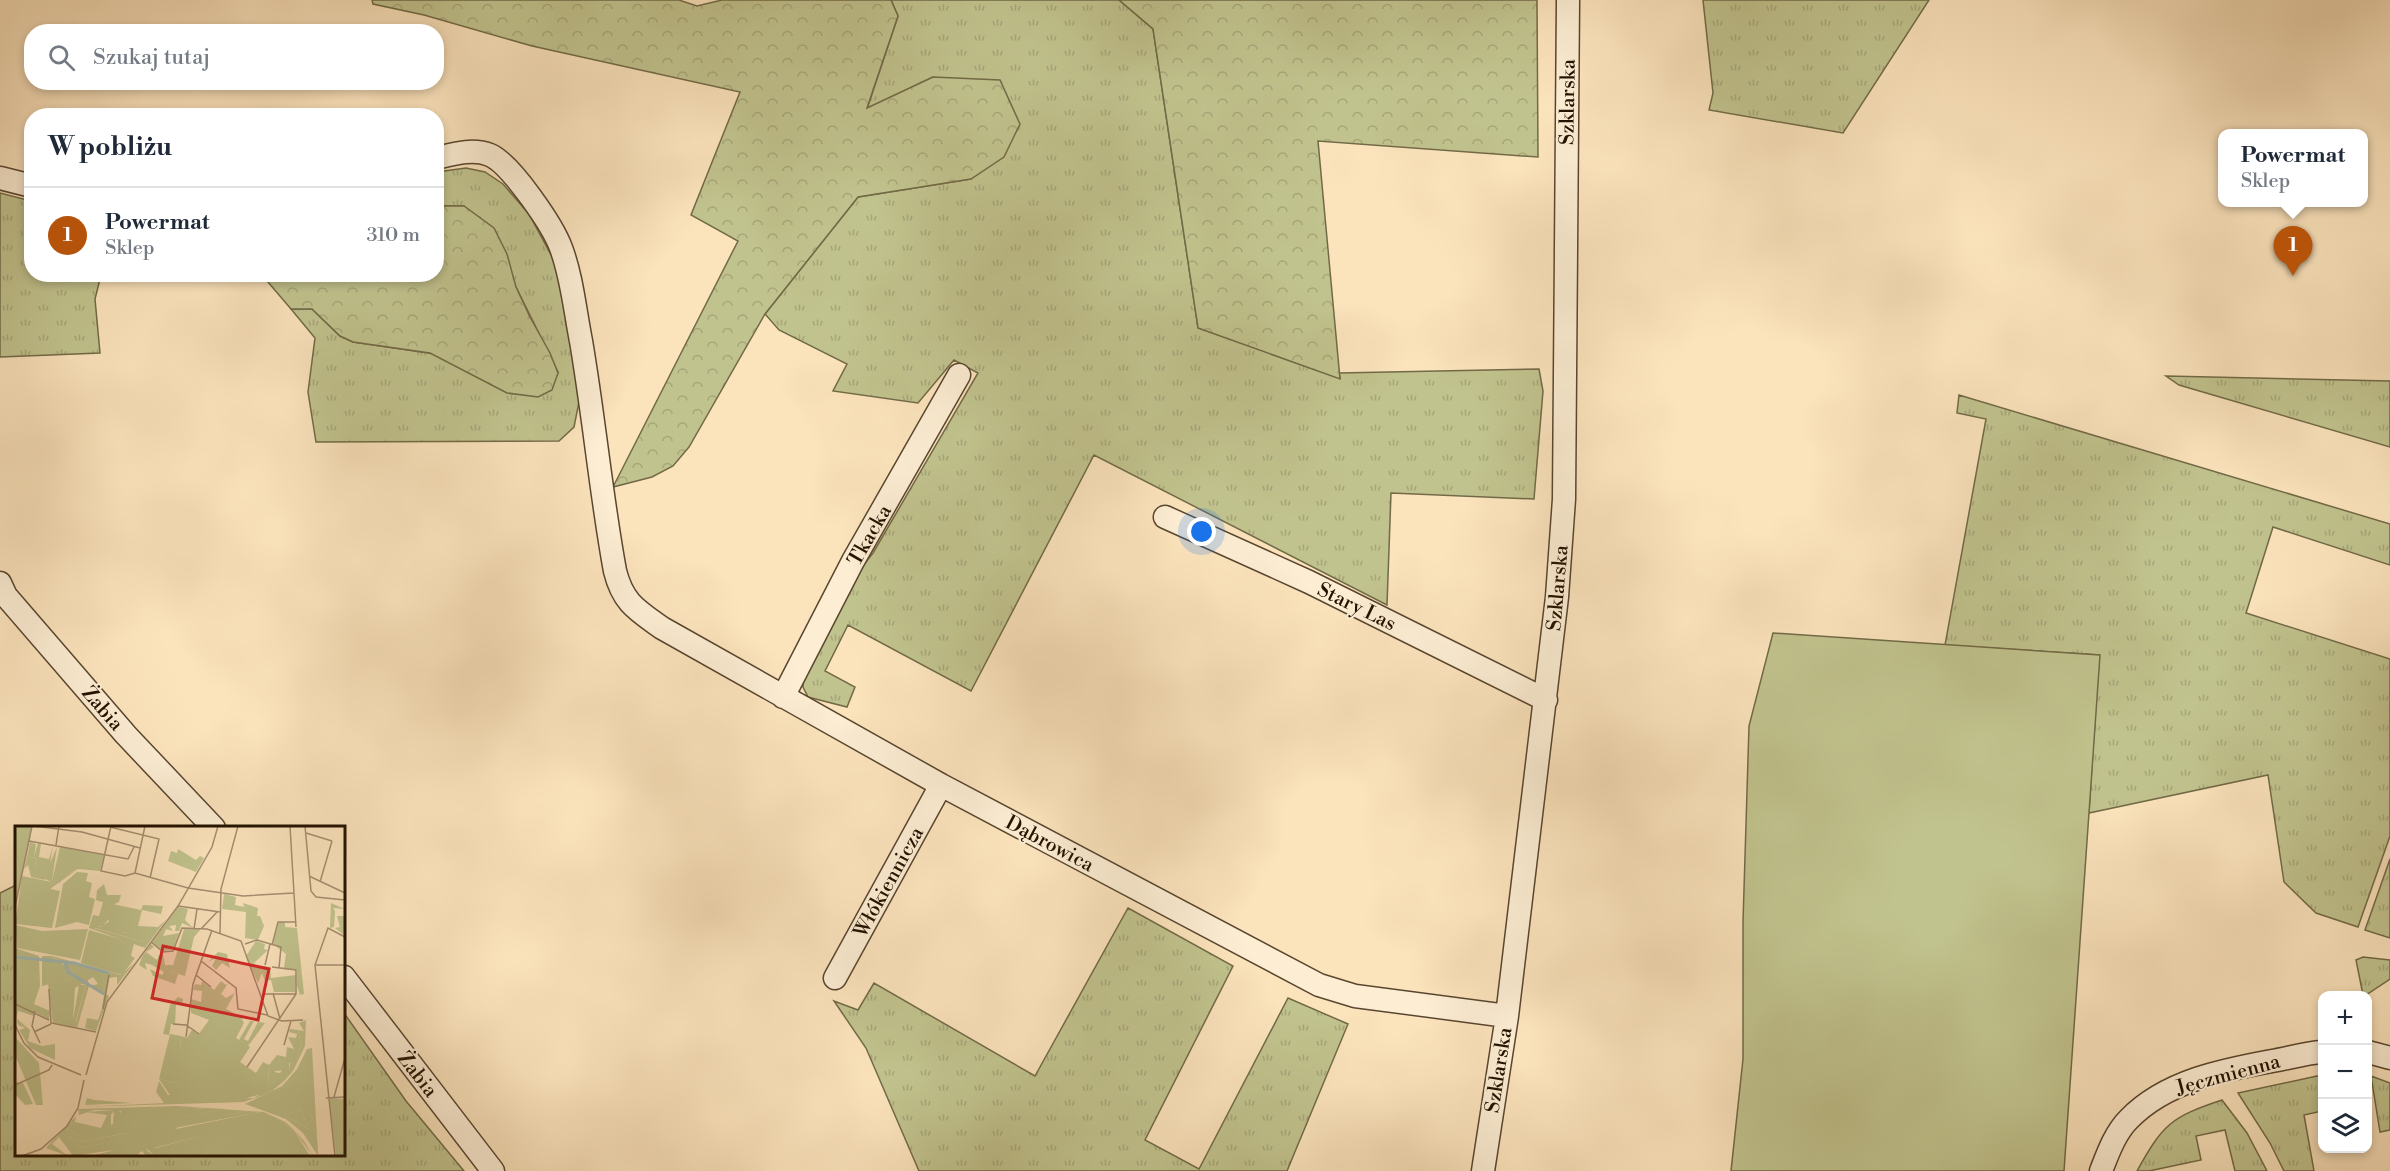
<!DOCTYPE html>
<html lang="pl">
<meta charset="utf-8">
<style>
:root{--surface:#fff;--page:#f6f6f7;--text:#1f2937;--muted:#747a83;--line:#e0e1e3;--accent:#b45309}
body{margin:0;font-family:"Libre Bodoni",serif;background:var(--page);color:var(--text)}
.controls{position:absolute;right:18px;bottom:18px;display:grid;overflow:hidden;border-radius:12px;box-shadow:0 3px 9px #0003}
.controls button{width:54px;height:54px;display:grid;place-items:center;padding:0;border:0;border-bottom:2px solid var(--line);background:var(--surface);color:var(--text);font:30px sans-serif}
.you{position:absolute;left:1202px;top:532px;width:21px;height:21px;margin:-15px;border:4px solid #fff;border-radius:50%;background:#1a73e8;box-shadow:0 0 0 9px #1a73e833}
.badge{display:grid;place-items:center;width:39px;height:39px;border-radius:50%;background:var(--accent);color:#fff;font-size:20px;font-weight:700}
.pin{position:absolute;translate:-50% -50px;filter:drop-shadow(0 2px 3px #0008)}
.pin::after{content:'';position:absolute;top:32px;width:21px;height:18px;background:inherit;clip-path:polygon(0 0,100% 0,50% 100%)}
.popup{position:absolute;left:2218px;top:129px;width:150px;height:78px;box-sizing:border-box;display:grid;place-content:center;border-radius:12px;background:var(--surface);filter:drop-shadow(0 2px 4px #0005);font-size:20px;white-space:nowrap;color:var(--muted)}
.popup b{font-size:22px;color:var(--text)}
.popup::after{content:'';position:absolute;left:50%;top:100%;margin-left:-12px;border:12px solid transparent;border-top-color:var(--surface)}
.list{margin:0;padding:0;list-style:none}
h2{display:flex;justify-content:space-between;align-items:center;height:78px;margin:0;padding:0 24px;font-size:26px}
h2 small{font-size:20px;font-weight:400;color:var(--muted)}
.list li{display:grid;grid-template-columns:39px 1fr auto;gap:18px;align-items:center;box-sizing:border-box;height:96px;padding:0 24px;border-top:2px solid var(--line)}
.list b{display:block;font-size:22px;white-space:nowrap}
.list p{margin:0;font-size:20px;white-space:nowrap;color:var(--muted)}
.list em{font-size:20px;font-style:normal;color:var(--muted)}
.icon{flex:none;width:33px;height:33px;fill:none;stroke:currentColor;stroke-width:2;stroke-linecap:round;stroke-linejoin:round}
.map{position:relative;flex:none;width:2390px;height:1171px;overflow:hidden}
.search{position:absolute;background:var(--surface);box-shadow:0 3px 9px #0003;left:24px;top:24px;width:420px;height:66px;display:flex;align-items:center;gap:15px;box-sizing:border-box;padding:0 21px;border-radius:24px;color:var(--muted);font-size:22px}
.panel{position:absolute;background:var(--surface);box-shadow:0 3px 9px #0003;left:24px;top:108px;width:420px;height:174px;border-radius:24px}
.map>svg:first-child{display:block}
.grass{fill:url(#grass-tufts);stroke:#726a47;stroke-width:1.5}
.forest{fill:url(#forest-crowns);stroke:#726a47;stroke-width:1.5}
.green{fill:#c1c38e;stroke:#726a47;stroke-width:1.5}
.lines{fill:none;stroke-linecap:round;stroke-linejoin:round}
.street-casing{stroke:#59462f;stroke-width:25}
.street{stroke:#fcedd3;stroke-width:22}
.labels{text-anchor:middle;stroke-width:4.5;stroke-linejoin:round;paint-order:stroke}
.street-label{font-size:20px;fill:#231200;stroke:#fcedd3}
.inset-river{fill:none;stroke:#a2bcba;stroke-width:3}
.inset-road{fill:none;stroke:#a58f71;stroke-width:1.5}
.view{fill:#d62828;fill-opacity:0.15;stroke:#d62828;stroke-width:3}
.inset-edge{fill:none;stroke:#231200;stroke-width:3}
</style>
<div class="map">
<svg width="2390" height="1171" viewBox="0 0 2390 1171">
<defs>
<pattern id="grass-tufts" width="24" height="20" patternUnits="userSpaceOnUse" patternTransform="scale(1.5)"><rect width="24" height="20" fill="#c1c38e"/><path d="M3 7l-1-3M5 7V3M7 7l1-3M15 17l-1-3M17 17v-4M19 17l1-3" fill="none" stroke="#a6a679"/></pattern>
<pattern id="forest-crowns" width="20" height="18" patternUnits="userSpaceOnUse" patternTransform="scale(1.5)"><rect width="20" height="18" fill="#c1c38e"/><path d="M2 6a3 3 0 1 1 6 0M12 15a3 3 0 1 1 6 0" fill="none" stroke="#a6a679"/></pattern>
</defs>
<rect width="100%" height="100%" fill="#fbe3bc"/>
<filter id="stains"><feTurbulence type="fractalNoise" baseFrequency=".00333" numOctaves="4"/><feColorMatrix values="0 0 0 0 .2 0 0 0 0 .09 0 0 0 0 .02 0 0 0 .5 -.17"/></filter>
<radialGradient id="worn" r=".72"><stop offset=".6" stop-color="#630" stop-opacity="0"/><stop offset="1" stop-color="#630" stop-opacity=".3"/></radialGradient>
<!-- grass -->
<path class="grass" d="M891 0H1119L1153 29 1198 328 1340 378 1339 373 1539 369 1543 391 1534 499 1391 493 1387 605 1094 455 971 691 848 625 825 671 855 687 847 707 808 697 803 687 804 675 842 592 873 553 978 373 954 360 918 403 833 391 847 364 779 330 765 314 858 197 971 179 933 77 867 109 898 16Z
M1703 0H1929L1843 133 1709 110 1713 93Z
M466 168 485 172 503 184 529 214 556 264 580 397 574 427 559 441 316 442 308 392 315 338 291 309H312L340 336 353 342 558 372 516 287 464 206H437V172Z
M0 193 31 201 32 274 101 275 95 299 100 353 0 357Z
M2166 376 2390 381V447L2179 385Z
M1959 395 2390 524V565L2273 527 2246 613 2390 659V836L2358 927 2316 913 2284 882 2268 775 2089 813 2099 655 1945 645 1986 419 1957 413Z
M2390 859V938L2365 930Z
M16 885V1154H344V1013L406 1101 464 1171H0V893Z
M1128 908 1233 966 1145 1140 1199 1169 1288 998 1348 1024 1287 1171H919L866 1048 834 1001 858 1010 874 983 1035 1076Z
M2363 957 2390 960V979L2366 995H2363L2356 960Z
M2322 1075V1111L2304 1115 2314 1171H2284L2270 1143 2238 1093Z
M2371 1076 2390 1083V1130L2380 1132Z
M2222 1100 2247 1133 2267 1171H2235L2225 1130 2196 1136 2201 1160 2149 1171H2137C2163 1124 2171 1117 2222 1100Z"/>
<!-- forest -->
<path class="forest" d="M372 0H679L697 6 722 0H891L898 16 867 108 933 77 1000 80 1020 124 1004 157 971 179 858 197 765 314 689 447 673 466 652 477 613 487 738 241 691 215 740 92 532 46 424 15 373 4Z
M1119 0H1537L1538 157 1318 141 1340 379 1198 328 1153 29Z
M437 206H464L494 228 507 254 516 287 530 317 550 353 558 373 552 390 538 397 507 393 430 353 353 342 340 336 312 309H291L262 275 436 274Z"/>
<!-- green -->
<path class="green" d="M1773 633 2100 655 2064 1171H1731L1743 1059V922L1749 726Z"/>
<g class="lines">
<!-- street casing -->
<g class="street-casing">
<path id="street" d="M436 158C453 154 473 148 490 155 511 164 553 226 561 248 572 277 575 311 581 341 594 417 601 495 615 571 623 603 637 610 662 628L941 785 1319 985 1355 996 1507 1016
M0 178 32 186
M1165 517 1309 582 1546 700
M0 583 6 596 126 735 214 828
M783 697 853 561 959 375
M344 977 493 1171
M835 978 941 785
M2368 1052 2390 1058
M1483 1171 1507 1016 1557 597 1564 499 1568 0
M2101 1171C2108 1153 2115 1133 2129 1119 2166 1081 2223 1070 2272 1061 2289 1058 2306 1053 2322 1052"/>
</g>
<!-- street -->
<use href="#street" class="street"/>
</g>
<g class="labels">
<!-- street labels -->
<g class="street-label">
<text transform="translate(1567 102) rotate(-89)" y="7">Szklarska</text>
<text transform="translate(869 535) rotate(-60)" y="7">Tkacka</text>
<text transform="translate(1557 588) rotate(-85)" y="7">Szklarska</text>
<text transform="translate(1357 606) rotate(26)" y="7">Stary Las</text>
<text transform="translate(103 708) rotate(49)" y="7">Żabia</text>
<text transform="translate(1050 843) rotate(28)" y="7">Dąbrowica</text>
<text transform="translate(888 882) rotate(-61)" y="7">Włókiennicza</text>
<text transform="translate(1498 1070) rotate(-81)" y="7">Szklarska</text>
<text transform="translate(418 1074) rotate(52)" y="7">Żabia</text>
<text transform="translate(2228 1074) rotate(-15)" y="7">Jęczmienna</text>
</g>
</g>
<!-- overview -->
<g transform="translate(15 826)">
<rect width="330" height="330" fill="#fbe3bc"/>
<path d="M5 0 17 1 0 78V3ZM15 16 21 18 19 31 23 17 26 18 24 31 34 33 38 20 35 37 42 21 37 55 60 45 35 63 37 56 25 51 20 40 22 32 12 31ZM163 23 181 34 185 30 189 32 181 46 153 35 156 25 162 27ZM209 68 221 71 220 79 229 81 228 77 243 82 242 90H245L249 100 243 114 230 112 231 86 207 83ZM88 76 126 84 128 79 148 80 146 88 127 84 123 100 143 101 151 94 130 122 74 102 78 89 84 90ZM93 94 106 106 119 108 129 116 79 102 88 100ZM316 77 330 83 329 109 320 102 325 101 322 90H329V83L318 82 320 85 319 101 315 102ZM163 81 173 83 170 94 178 102 167 97 164 105H160L161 99 154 100 158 105 151 103 148 110 164 107 158 123 149 125 137 117ZM263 96H270V101L282 102 289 168 285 169 282 160V144L269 142 271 128 258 118ZM136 118 139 121 131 126 142 134 144 129 148 128 150 139H158L156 146 163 148 160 158 138 150 135 143 147 149 149 146 137 139 130 137 132 144 124 139 127 131ZM203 126 212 128 215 142 207 137 201 144 197 140 201 132 193 136ZM37 130 106 149 119 137 102 159V151L94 152 90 168 94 170 81 205 70 202 72 192 83 194 87 182 89 169 75 160 83 158 78 151 73 154 74 160 62 202 38 197 33 158 58 153 59 145ZM67 158 71 159 61 196 58 194 60 162ZM231 130 241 139 255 141 256 152 281 149 280 166H259L256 154 250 155 247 147 243 157ZM187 155 199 164 206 155 211 159 214 156 206 168 212 173 206 181 208 188 214 189 207 204 192 182 187 165 178 164 180 158 186 159ZM163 171 168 173 167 179 161 178 160 198H156L154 209 148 208 155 179ZM0 184 3 185 1 192 15 204 13 215 27 220 40 218V234L15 222 4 204 10 202 3 199ZM235 195H239L229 213 233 215 243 196 250 197 233 220 224 214ZM275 203 283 204 286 219 281 234 274 237 275 244 259 245 267 251 253 259 254 239 262 229 271 231 272 221 279 223 273 211 281 212 282 208 274 206ZM177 204 184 209 181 226H165L166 210 172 212ZM297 222 303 330 288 307 271 293 230 278 267 260 282 243 292 223ZM300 279 302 317 296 304 269 289 286 283 291 297 295 298 298 292 292 284ZM278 245 269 255 258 264 248 269 229 276 64 281 149 277 141 266 144 255 153 269H155L144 253 162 257 174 274 239 272ZM162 280 249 286 266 294 270 296 276 301 289 315 298 330 280 306 262 292 191 322V326L186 324 182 311 131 324 140 330H131L127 325 121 330H77L99 324 58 330 44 311 37 318 53 330 31 322 61 290 60 296 52 303 66 310 98 298 99 284H79L64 289 63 283ZM185 282 196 284 210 283 166 291 163 283ZM138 283 148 293 118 301 104 285ZM234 285 245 286 161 303 164 298ZM112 307 113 312 66 322 53 310 64 316Z" fill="#c1c38e" fill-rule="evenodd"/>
<path d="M12 31 22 32 20 40 30 54 16 51 13 39 9 43ZM89 58 92 69H106L104 76 97 79 81 74 82 64ZM99 92 106 106 122 108 129 116 77 101H86ZM241 115 250 118 249 123 253 124 239 137 231 130ZM0 122 24 130 25 160 19 178 35 185 34 193 20 186 19 190 0 184ZM27 130H37L50 140 61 139 58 153 27 160ZM64 159H71L60 197 58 194ZM187 165 193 169 192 182 207 203 214 189 204 188 205 182 199 179 220 167 211 183 226 191 229 197 221 212 235 221 225 236 241 247 248 236 254 239 253 259 266 251 257 246 265 247 270 240 275 244V234H281L286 219 283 204 289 205 284 197 291 194 290 220 278 245 250 267 218 276 175 277 162 257 144 253 155 208 166 210 165 226H181V212L194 194 176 187V173L186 176ZM0 211 24 237 28 279H21L0 229ZM0 256 8 257 18 278 10 279 0 268ZM72 272 79 274 117 277 70 279ZM314 272 330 273V330H321ZM300 278 303 329V330L296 304 269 289 286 283 291 297 295 298 298 292 292 284ZM138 283 150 288 148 294 118 301 106 299V284ZM161 283 173 282 211 283 162 292ZM100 284 96 289V305L66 310 52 303 60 296 86 302 92 289 71 286ZM234 285 245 286 159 302 160 298ZM262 292 280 306 295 330H140L130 321 141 322 182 311 190 326 187 310ZM113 307 114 312 66 322 53 310 64 316Z" fill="#c1c38e"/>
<path d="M45 21 89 29 85 45 63 43 46 52 45 57 37 55ZM62 46 73 47 71 55 77 57 74 71 80 73 74 99 62 96 40 102 48 58ZM7 50 37 56 36 63 45 65 37 102 0 98ZM0 99 27 105 73 103 65 134 2 122ZM169 103H186L179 111 170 150 156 146ZM74 104 119 117 116 130 120 132 107 149 66 137Z" fill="#c1c38e"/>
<path class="inset-river" d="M0 131 59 137 94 147M50 137 53 146 89 168"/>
<path class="inset-road" d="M19 0 67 6 125 22M96 0 86 45 110 50 120 47 173 62 228 70 279 67M275 0 281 101M290 0 296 65 301 71 330 74M95 1 144 13 135 52M291 7 317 15M14 15 113 33 119 21M41 19 44 0M120 47 130 0M294 50 330 67M305 56 317 15M163 80 205 86M0 81 17 0M179 103 182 83M186 103 202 86M205 107 206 63 223 0M136 116 148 126 158 125 167 102 192 103 226 115 253 190 267 195 288 194M230 118 242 114 266 121 264 142M257 119 263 96H281M186 135 221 162 223 183 252 189M250 139 255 118M300 139H330M181 149 196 161M34 163 36 197 81 206M258 167 265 193M248 168H281M0 178 34 194M88 183 94 149M20 185 17 200 25 217M158 198 171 199 184 208M0 199 9 217 23 231 66 249M19 206 36 198M171 211 178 158 197 104M269 219 276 195M232 241 281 168V144L257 141M71 249 92 176 163 80 197 21 203 0M0 259 34 244 37 239M319 271 330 232M311 272 330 271M7 330 26 323 52 300 63 282 69 254M320 330 300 139 313 102 330 111"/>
<path class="view" d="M148 120 254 143 243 194 137 172Z"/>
<rect width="330" height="330" class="inset-edge"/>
</g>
<rect width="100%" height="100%" filter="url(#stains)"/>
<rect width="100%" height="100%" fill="url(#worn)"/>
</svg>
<div class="controls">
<button>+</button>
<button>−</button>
<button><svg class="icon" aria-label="layers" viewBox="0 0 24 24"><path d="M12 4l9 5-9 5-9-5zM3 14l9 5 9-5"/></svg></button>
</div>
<div class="you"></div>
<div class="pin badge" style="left:2293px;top:276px">1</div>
<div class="popup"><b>Powermat</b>Sklep</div>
<div class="search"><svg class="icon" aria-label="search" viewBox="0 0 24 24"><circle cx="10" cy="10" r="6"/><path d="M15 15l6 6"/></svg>Szukaj tutaj</div>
<section class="panel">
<h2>W pobliżu<small></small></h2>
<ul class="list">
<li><span class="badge">1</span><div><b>Powermat</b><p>Sklep</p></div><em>310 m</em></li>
</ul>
</section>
</div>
